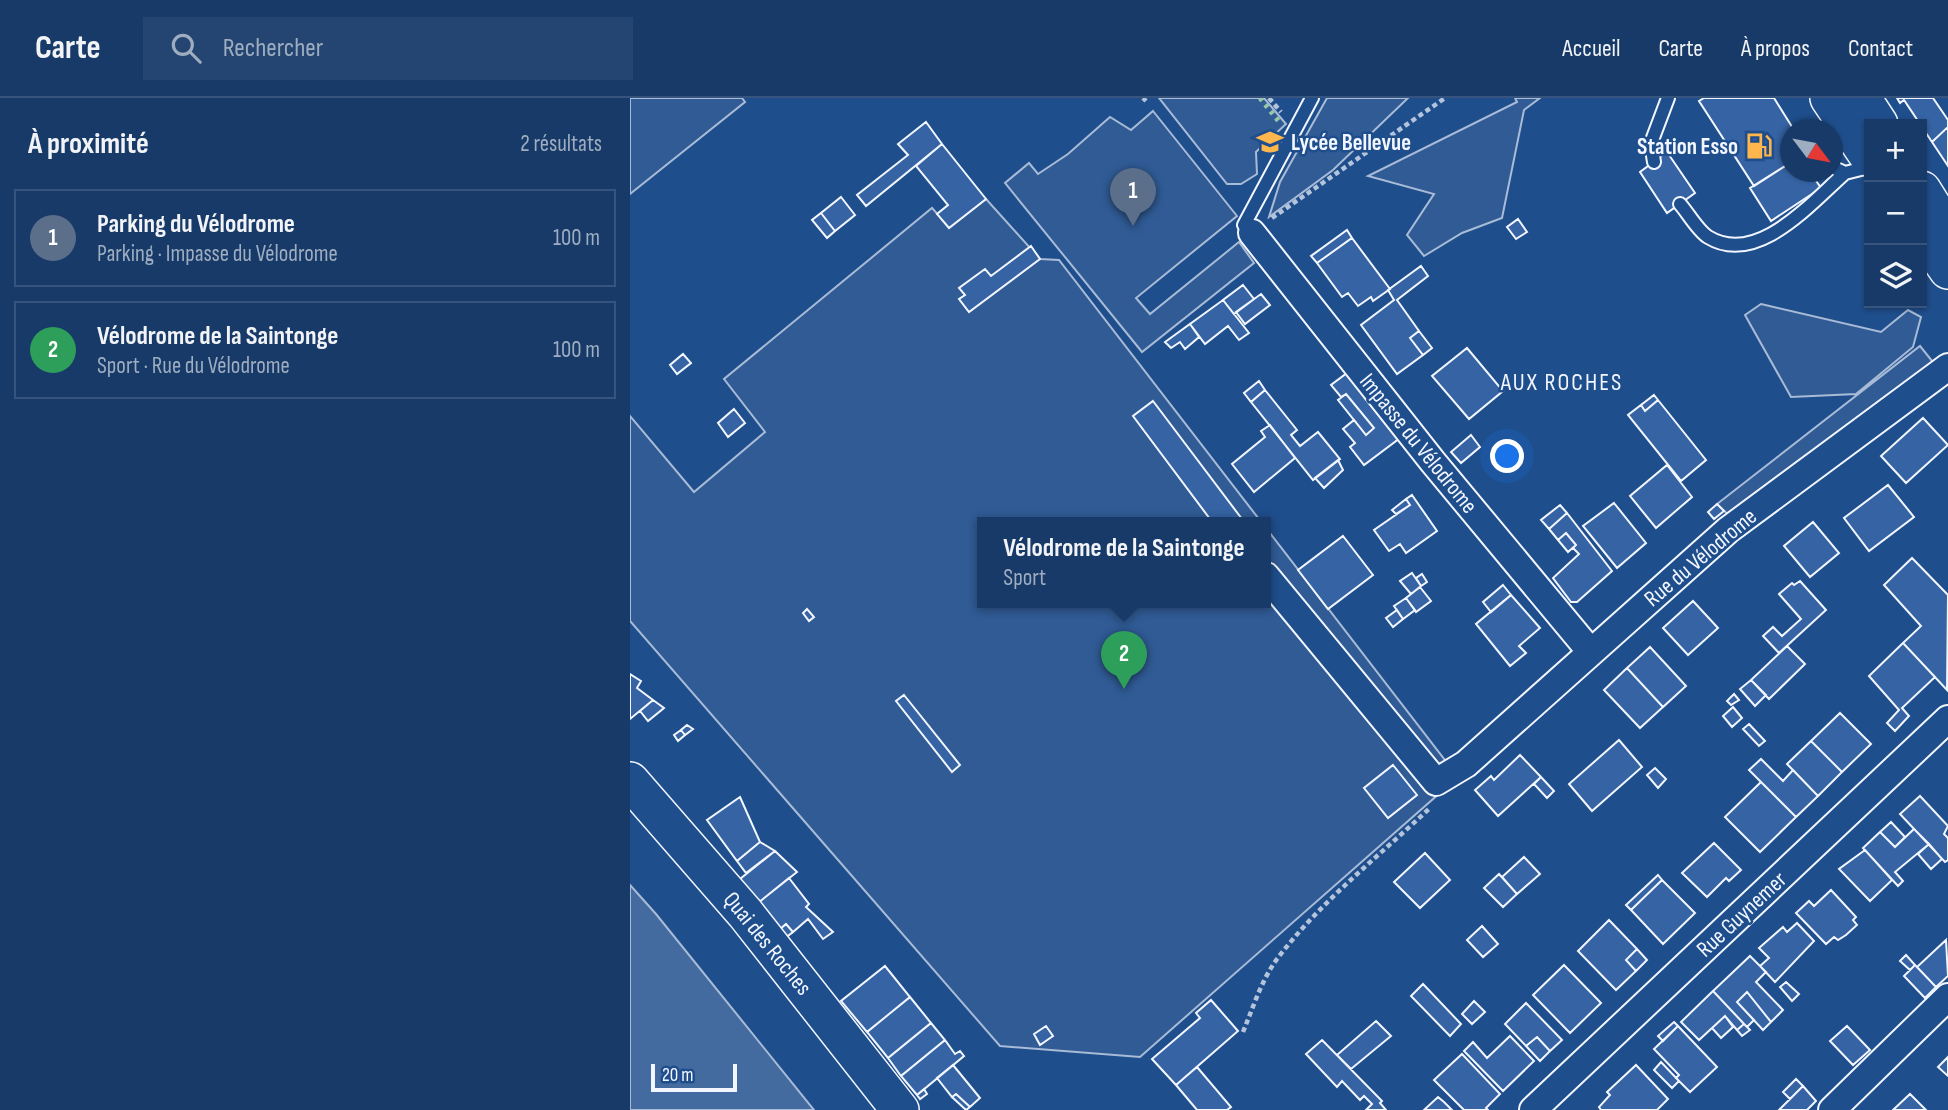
<!DOCTYPE html>
<html lang="fr">
<meta charset="utf-8">
<style>
:root{--surface:#173a69;--page:#244571;--text:#f1f3f6;--muted:#9eadc0;--line:#36547d;--accent:#95b2f1}
body{margin:0;font-family:"Sofia Sans Condensed",sans-serif;background:var(--page);color:var(--text)}
.controls{position:absolute;right:21px;top:21px;display:grid;overflow:hidden;border-radius:0px;box-shadow:0 2px 5px #0004}
.controls button{width:63px;height:63px;display:grid;place-items:center;padding:0;border:0;border-bottom:2px solid var(--line);background:var(--surface);color:var(--text);font:35px sans-serif}
.compass{position:absolute;left:1150px;top:21px;width:63px;height:63px;border-radius:50%;background:var(--surface);box-shadow:0 2px 5px #0004;rotate:122deg}
.scale{position:absolute;left:21px;bottom:18px;width:86px;box-sizing:border-box;padding-left:7px;border:4px solid #f2f6ff;border-top:0;font-size:19px;line-height:24px;white-space:nowrap;color:#f2f6ff;-webkit-text-stroke:5px #1f4e8c;paint-order:stroke}
.you{position:absolute;left:878px;top:359px;width:24px;height:24px;margin:-18px;border:5px solid #fff;border-radius:50%;background:#1a73e8;box-shadow:0 0 0 10px #1a73e833}
.badge{display:grid;place-items:center;width:46px;height:46px;border-radius:50%;background:var(--accent);color:#fff;font-size:23px;font-weight:700}
.pin{position:absolute;translate:-50% -58px;filter:drop-shadow(0 2px 4px #0008)}
.pin::after{content:'';position:absolute;top:37px;width:24px;height:21px;background:inherit;clip-path:polygon(0 0,100% 0,50% 100%)}
.popup{position:absolute;left:347px;top:419px;width:294px;height:91px;box-sizing:border-box;display:grid;place-content:center;border-radius:0px;background:var(--surface);filter:drop-shadow(0 2px 5px #0005);font-size:23px;white-space:nowrap;color:var(--muted)}
.popup b{font-size:26px;color:var(--text)}
.popup::after{content:'';position:absolute;left:50%;top:100%;margin-left:-14px;border:14px solid transparent;border-top-color:var(--surface)}
.list{margin:0;padding:0;list-style:none}
h2{display:flex;justify-content:space-between;align-items:center;height:91px;margin:0;padding:0 28px;font-size:30px}
h2 small{font-size:23px;font-weight:400;color:var(--muted)}
.list li{display:grid;grid-template-columns:46px 1fr auto;gap:21px;align-items:center;box-sizing:border-box;height:98px;margin:0 14px 14px;padding:0 14px;border:2px solid var(--line);border-radius:0px}
.list b{display:block;font-size:26px;white-space:nowrap}
.list p{margin:0;font-size:23px;white-space:nowrap;color:var(--muted)}
.list em{font-size:23px;font-style:normal;color:var(--muted)}
.icon{flex:none;width:38px;height:38px;fill:none;stroke:currentColor;stroke-width:2;stroke-linecap:round;stroke-linejoin:round}
.map{position:relative;flex:none;width:1318px;height:1012px;overflow:hidden}
header{display:flex;align-items:center;gap:42px;box-sizing:border-box;height:98px;padding:0 35px;background:var(--surface);border-bottom:2px solid var(--line)}
header strong{font-size:33px}
nav{display:flex;gap:38px;margin-inline-start:auto;font-size:24px}
.search{width:490px;height:63px;background:var(--page);display:flex;align-items:center;gap:18px;box-sizing:border-box;padding:0 24px;border-radius:0px;color:var(--muted);font-size:26px}
main{display:flex}
aside{flex:1;background:var(--surface)}
.map>svg:first-child{display:block}
.built{fill:#305b95;stroke:#a8bbd7;stroke-width:2}
.water{fill:#446ba0;stroke:#a8bbd7;stroke-width:2}
.building{fill:#3563a3;stroke:#f2f6ff;stroke-width:2}
.lines{fill:none;stroke-linecap:round;stroke-linejoin:round}
.lane-casing{stroke:#f2f6ff;stroke-width:16}
.street-casing{stroke:#f2f6ff;stroke-width:30}
.secondary-casing{stroke:#f2f6ff;stroke-width:40}
.path{stroke:#b3c4dc;stroke-width:4.5;stroke-dasharray:5 3.5;stroke-linecap:butt}
.lane{stroke:#1f4e8c;stroke-width:12}
.street{stroke:#1f4e8c;stroke-width:26}
.secondary{stroke:#1f4e8c;stroke-width:37}
.hedge{stroke:#97c8a6;stroke-width:5;stroke-dasharray:3.5 5;stroke-linecap:butt}
.labels{text-anchor:middle;stroke-width:5;stroke-linejoin:round;paint-order:stroke}
.poi-label{font-size:23px;font-weight:bold;fill:#f2f6ff;stroke:#1f4e8c;text-anchor:start}
.street-label{font-size:23px;fill:#f2f6ff;stroke:#1f4e8c}
.neighbourhood-label{font-size:24px;letter-spacing:2px;fill:#f2f6ff;stroke:#1f4e8c}
</style>
<header>
<strong>Carte</strong>
<div class="search"><svg class="icon" aria-label="search" viewBox="0 0 24 24"><circle cx="10" cy="10" r="6"/><path d="M15 15l6 6"/></svg>Rechercher</div>
<nav><a>Accueil</a><a>Carte</a><a>À propos</a><a>Contact</a></nav>
</header>
<main>
<aside>
<h2>À proximité<small>2 résultats</small></h2>
<ul class="list">
<li><span class="badge" style="background:#5c6f8a">1</span><div><b>Parking du Vélodrome</b><p>Parking · Impasse du Vélodrome</p></div><em>100 m</em></li>
<li><span class="badge" style="background:#2e9e5b">2</span><div><b>Vélodrome de la Saintonge</b><p>Sport · Rue du Vélodrome</p></div><em>100 m</em></li>
</ul>
</aside>
<div class="map">
<svg width="1318" height="1012" viewBox="0 0 1318 1012">
<rect width="100%" height="100%" fill="#1f4e8c"/>
<!-- built -->
<path class="built" d="M0 0H112L115 4 0 96Z
M529 0H634L656 26 626 54 627 76 611 86H597Z
M697 0H778L703 72 639 119 650 84Z
M885 0H910L894 12 872 120 832 135 794 158 777 137 804 96 738 78 887 4Z
M523 13 607 118 506 200 520 216 609 144 624 165 512 254 375 85 399 65 408 76 438 56 480 19 501 32Z
M356 101 410 161 429 162 632 425H352V505H636V430L828 679 510 959 370 948 0 523V318L64 394 135 334 94 281 302 110 319 129Z
M1131 206 1251 234 1278 212 1291 219 1283 249 1226 296 1161 299 1115 217Z
M1290 248 1311 274 1107 425 1087 406Z"/>
<!-- water -->
<path class="water" d="M0 787 26 816 184 1012H0Z"/>
<!-- building -->
<path class="building" d="M1074 0H1144L1164 32H1160V65L1124 88 1069 3Z
M1267 0H1303L1318 22V29L1302 44 1274 2 1270 5Z
M296 24 312 46 236 108 227 97 278 57 268 46Z
M1318 29V68L1302 44Z
M312 46 356 101 319 130 307 116 318 107 286 68Z
M1037 54 1065 95 1037 115 1010 74Z
M1160 65V74H1180L1191 90 1141 123 1120 90Z
M211 99 225 117 205 133 191 115Z
M191 115 205 133 197 140 182 122Z
M888 121 897 134 886 141 877 129Z
M717 132 722 140 687 165 681 158Z
M722 140 760 191 743 203 741 199 728 208 718 195 712 199 687 165Z
M401 148 410 161 339 214 329 201 335 197 329 190 355 171 361 178Z
M791 168 798 178 767 202 789 233 780 240 793 257 767 276 731 227 764 202 758 192Z
M613 187 624 201 604 216 593 202Z
M631 196 640 207 615 226 606 214Z
M593 202 619 235 609 242 598 228 575 246 560 226Z
M560 226 569 239 555 251 550 244 541 250 535 244Z
M789 233 802 250 793 257 780 240Z
M837 250 873 293 839 321 802 278Z
M53 256 61 265 47 276 40 267Z
M721 272 774 337 734 367 720 349 725 345 713 331 724 322 736 337 744 330 716 296 711 299 701 287Z
M629 283 635 292 621 304 614 295Z
M635 292 667 332 661 337 670 348 688 334 710 361 683 382 621 304Z
M716 296 744 330 736 337 708 302Z
M1024 297 1028 302 1015 313 1011 307Z
M1028 302 1076 362 1051 383 998 317 1011 307 1015 313Z
M523 303 615 425H583L503 318Z
M104 311 115 325 98 339 88 325Z
M1293 320 1318 347 1276 385 1251 358Z
M640 327 665 360 624 394 602 366 635 339 631 333Z
M841 337 850 349 831 365 821 354Z
M708 362 713 372 694 390 685 380Z
M1037 367 1062 399 1026 430 1000 398Z
M1258 387 1284 419 1239 453 1214 420Z
M782 397 807 433 776 455 770 446 759 453 744 432 780 407 776 401Z
M776 401 780 407 766 416 762 412Z
M984 405 1016 445 987 470 953 428Z
M1087 406 1094 413 1084 421 1078 414Z
M930 407 937 415 919 431 911 422Z
M937 415 982 473 947 504H941L923 480 949 456 943 450 946 447 936 435 928 442 919 431Z
M1183 424 1209 455 1180 479 1154 448Z
M936 435 946 447 938 454 928 442Z
M713 438 743 477 698 511 668 472Z
M1282 460 1318 497 1317 592 1273 545 1291 528 1254 487Z
M782 475 791 488 781 496 770 483Z
M792 476 797 484 791 488 786 480Z
M1170 483 1196 512 1149 555 1133 538 1143 529 1152 538 1171 521 1149 496 1162 485 1164 487Z
M873 487 881 497 861 514 853 504Z
M790 489 801 503 786 514 776 500Z
M881 497 910 530 889 548 896 555 880 568 846 526Z
M776 500 785 512 773 521 764 508Z
M1063 503 1088 530 1058 557 1033 530Z
M177 511 184 519 179 523 173 515Z
M767 512 773 521 763 529 756 520Z
M1273 545 1305 579 1272 610 1279 618 1265 633 1257 625 1269 612 1239 578Z
M1157 548 1175 566 1139 601 1121 582Z
M1020 549 1056 588 1033 609 997 570Z
M997 570 1033 609 1010 630 974 592Z
M0 576 11 583 7 590 23 602 0 621Z
M1121 582 1136 597 1125 608 1110 591Z
M1104 596 1109 602 1101 607 1097 603Z
M274 597 330 667 322 674 266 603Z
M23 602 34 610 18 623 10 613Z
M1103 609 1112 620 1102 629 1093 618Z
M1210 615 1241 646 1212 674 1181 643Z
M1119 626 1135 643 1129 648 1113 631Z
M57 627 63 631 55 637 51 632Z
M51 632 55 637 48 643 44 637Z
M989 642 1012 669 962 713 939 686Z
M1181 643 1212 674 1188 698 1157 666Z
M890 657 911 679 868 718 845 692 861 678 864 682Z
M1131 661 1153 683 1163 672 1188 698 1166 719 1119 672Z
M763 667 787 697 758 720 734 690Z
M1025 670 1036 681 1028 690 1017 677Z
M911 679 924 693 917 700 904 686Z
M1131 684 1166 719 1130 754 1095 719Z
M1290 698 1318 728 1314 736 1318 740V762L1315 764 1270 716Z
M110 699 130 744 107 763 77 722Z
M1261 724 1275 739 1265 749 1250 734Z
M1284 731 1299 746 1265 774 1273 783 1268 788 1233 750 1250 734 1265 749Z
M130 744 145 753 116 775 107 763Z
M1084 745 1111 772 1099 783 1096 780 1077 799 1052 775Z
M1299 746 1312 761 1301 771 1288 756Z
M1235 752 1262 782 1240 803 1209 771Z
M145 753 167 774 128 805 110 781Z
M795 755 820 782 790 810 764 784Z
M894 759 910 776 887 796 872 779Z
M869 776 887 796 873 809 854 790Z
M1028 777 1032 782 1001 812 996 807Z
M159 780 179 806 176 809 203 834 193 841 178 821 163 834 156 826 149 832 128 805Z
M1032 782 1065 815 1033 846 1001 812Z
M1201 792 1226 819 1223 822 1227 827 1216 837 1208 842 1204 839 1196 846 1166 815 1179 803 1184 808Z
M979 822 1007 851 996 862 1006 873 986 892 948 853Z
M1167 825 1184 843 1145 884 1130 868 1139 860 1129 850 1153 829 1157 834Z
M156 826 163 834 155 840 149 832Z
M852 828 868 846 853 859 837 842Z
M1316 842 1318 878 1306 889 1287 869Z
M1007 851 1017 862 1006 873 996 862Z
M1276 857 1285 867 1280 872 1270 863Z
M1120 858 1136 874 1126 884 1153 912 1141 924 1117 894 1107 904 1124 922 1117 929 1083 893Z
M934 867 971 905 940 935 903 897Z
M1285 867 1306 889 1295 900 1274 878Z
M255 868 280 899 237 934 211 903Z
M1156 884 1169 896 1162 903 1150 889Z
M793 886 831 926 820 938 781 898Z
M1083 893 1114 926 1107 932 1095 918 1069 942 1051 924Z
M1117 894 1141 924 1133 932 1107 904Z
M280 899 301 925 258 960 237 934Z
M581 902 608 933 546 987 522 961 570 920 566 915Z
M844 903 855 914 842 926 832 916Z
M896 905 932 942 920 953 907 939 896 948 875 926Z
M1095 918 1103 929 1091 940 1082 930Z
M746 923 761 938 721 971 707 957Z
M1044 924 1048 928 1033 943 1028 938Z
M301 925 315 942 271 978 258 960Z
M1114 926 1120 932 1112 938 1107 932Z
M416 928 423 938 410 947 404 936Z
M1048 928 1087 969 1060 994 1046 980 1049 977 1024 951Z
M1217 928 1240 952 1223 967 1200 943Z
M880 938 904 963 873 993 834 953 843 944 857 960Z
M907 939 920 953 910 963 896 948Z
M315 942 325 956 330 953 334 958 287 997 271 978Z
M692 942 752 1003 750 1005 756 1012H736L742 1006 734 998 730 1002 712 983 707 989 676 956Z
M832 956 870 996 856 1010 858 1012H834L804 982Z
M1318 959V978L1308 969Z
M1031 964 1049 983 1042 990 1024 972Z
M323 967 350 1000 340 1009 326 996 322 999 307 980Z
M1006 967 1038 1001 1027 1012H971L969 1009 980 997 977 994Z
M567 969 601 1009 597 1012H567L546 987Z
M1166 981 1173 988 1160 1001 1153 994Z
M1173 988 1186 1003 1177 1012H1149Z
M294 991 297 996 290 1001 287 997Z
M326 996 340 1009 336 1012 322 999Z
M1280 996 1296 1012H1263Z
M808 999 814 1004 822 1012H794Z"/>
<g class="lines">
<!-- lane casing -->
<g class="lane-casing">
<path id="lane" d="M1024 64 1021 45 1038 0
M1202 69 1215 75 1239 69
M1050 106C1058 115 1068 133 1078 139 1127 169 1181 105 1215 75
M614 127 682 0"/>
</g>
<!-- street casing -->
<g class="street-casing">
<path id="street" d="M622 135 803 364 960 553
M636 478 806 684 836 666 1098 432 1318 269
M903 1012 1318 621
M1202 1012 1318 899"/>
</g>
<!-- secondary casing -->
<g class="secondary-casing">
<path id="secondary" d="M1199 0 1239 59
M1232 0 1249 26
M1292 92 1318 133
M1292 135 1318 172
M0 683 115 815 270 1012"/>
</g>
<!-- path -->
<path class="path" d="M513 0 516 3
M639 0 651 14
M642 120 815 0
M613 934C623 910 631 883 647 861 690 804 749 758 801 709"/>
<!-- lane -->
<use href="#lane" class="lane"/>
<!-- street -->
<use href="#street" class="street"/>
<!-- secondary -->
<use href="#secondary" class="secondary"/>
<!-- hedge -->
<path class="hedge" d="M630 0 651 26"/>
</g>
<!-- icons -->
<defs>
<g id="school-bare" transform="scale(2.1)"><path d="M0-5L7-2L0 1L-7-2ZM-4 1L0 2.5L4 1V4Q0 6-4 4Z" fill="#ffb74d" stroke="#1f4e8c" stroke-width="2.5" paint-order="stroke"/></g>
<g id="fuel-bare" transform="scale(2.1)"><path d="M-5.5-6h7V0h2V4h1.3V-2.5L3-4.5l.8-.8L6-3V5H2.5V1h-1V6h-7ZM-4.2-4.7v3.2H.2V-4.7Z" fill="#ffb74d" stroke="#1f4e8c" stroke-width="2.5" paint-order="stroke"/></g>
</defs>
<g fill-rule="evenodd">
<use href="#school-bare" x="640" y="44"/>
<use href="#fuel-bare" x="1129" y="48"/>
</g>
<g class="labels">
<!-- poi labels -->
<g class="poi-label">
<text x="661" y="52">Lycée Bellevue</text>
<text x="1108" y="56" text-anchor="end">Station Esso</text>
</g>
<!-- street labels -->
<g class="street-label">
<text transform="translate(789 345) rotate(51)" y="8">Impasse du Vélodrome</text>
<text transform="translate(1070 459) rotate(-40)" y="8">Rue du Vélodrome</text>
<text transform="translate(1111 816) rotate(-43)" y="8">Rue Guynemer</text>
<text transform="translate(138 845) rotate(51)" y="8">Quai des Roches</text>
</g>
<!-- neighbourhood labels -->
<g class="neighbourhood-label">
<text x="932" y="292">AUX ROCHES</text>
</g>
</g>
</svg>
<div class="controls">
<button>+</button>
<button>−</button>
<button><svg class="icon" aria-label="layers" viewBox="0 0 24 24"><path d="M12 4l9 5-9 5-9-5zM3 14l9 5 9-5"/></svg></button>
</div>
<svg class="compass" viewBox="-18 -18 36 36"><path d="M0-13l5 13h-10z" fill="#e53935"/><path d="M0 13l5-13h-10z" fill="#9eadc0"/></svg>
<div class="scale">20 m</div>
<div class="you"></div>
<div class="pin badge" style="left:503px;top:128px;background:#5c6f8a">1</div>
<div class="pin badge" style="left:494px;top:591px;background:#2e9e5b">2</div>
<div class="popup"><b>Vélodrome de la Saintonge</b>Sport</div>
</div>
</main>
